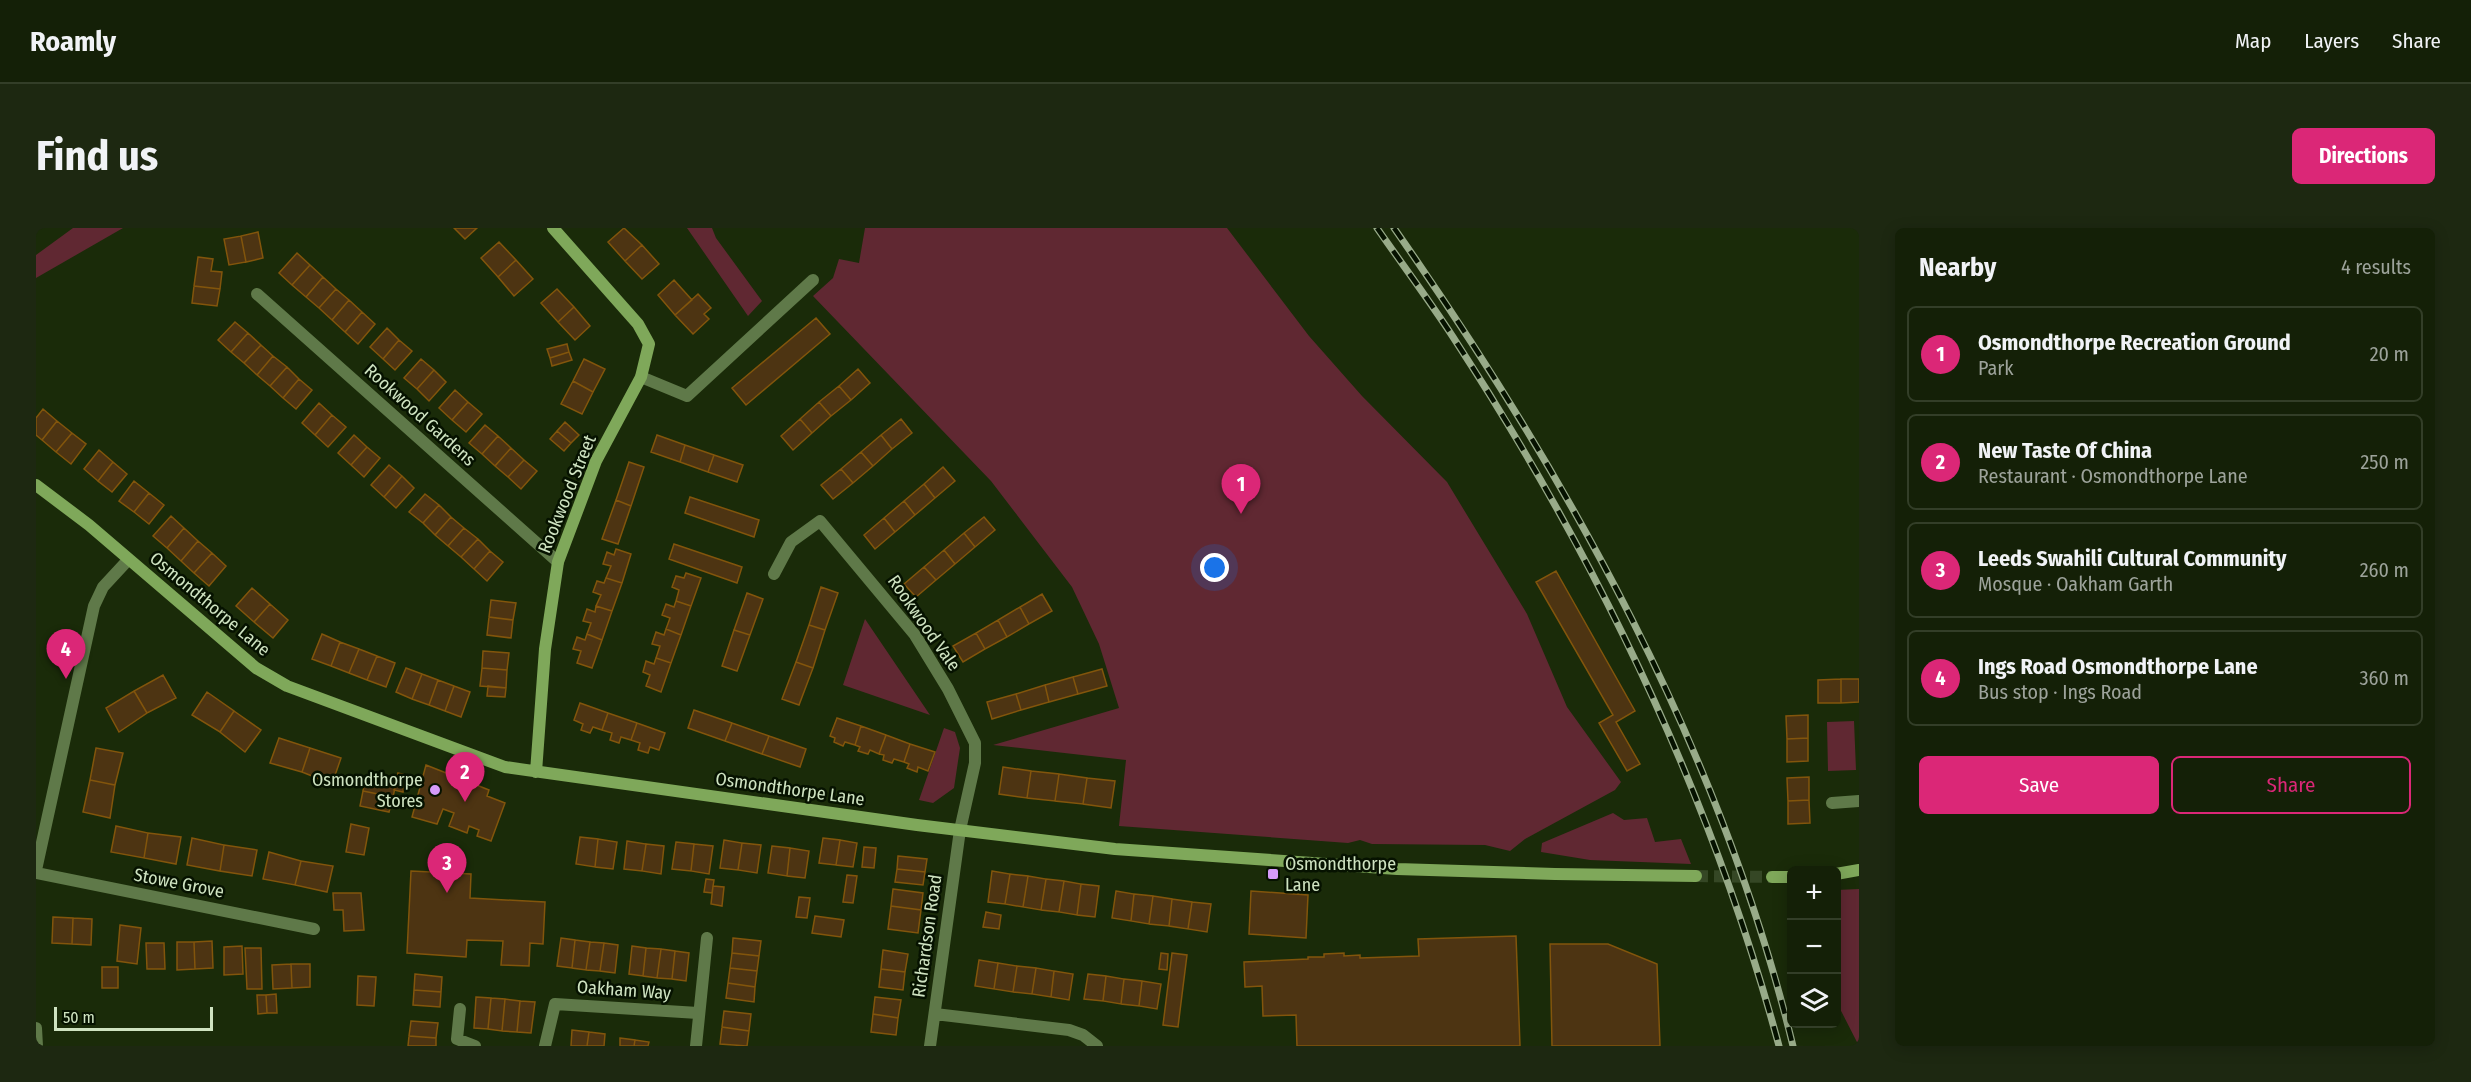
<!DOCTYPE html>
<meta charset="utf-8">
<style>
:root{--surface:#142007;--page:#1d2811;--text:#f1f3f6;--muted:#9da39b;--line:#333e28;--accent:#db2777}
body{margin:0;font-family:"Fira Sans Condensed",sans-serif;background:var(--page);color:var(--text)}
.controls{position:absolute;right:18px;bottom:18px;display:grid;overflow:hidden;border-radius:9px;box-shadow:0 3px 15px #0003}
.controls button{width:54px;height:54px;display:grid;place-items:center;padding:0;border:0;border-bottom:2px solid var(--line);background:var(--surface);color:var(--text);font:30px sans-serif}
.scale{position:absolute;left:18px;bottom:15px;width:159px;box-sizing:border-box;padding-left:6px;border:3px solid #cfe3c1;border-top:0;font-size:16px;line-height:21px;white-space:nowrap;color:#cfe3c1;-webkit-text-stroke:4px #061200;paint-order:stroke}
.you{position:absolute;left:1179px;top:340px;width:21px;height:21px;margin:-15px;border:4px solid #fff;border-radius:50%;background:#1a73e8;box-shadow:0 0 0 9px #1a73e833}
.badge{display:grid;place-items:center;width:39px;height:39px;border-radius:50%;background:var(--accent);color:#fff;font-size:20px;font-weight:700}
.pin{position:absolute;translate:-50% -50px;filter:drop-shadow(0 2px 3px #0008)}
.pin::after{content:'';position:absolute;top:32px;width:21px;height:18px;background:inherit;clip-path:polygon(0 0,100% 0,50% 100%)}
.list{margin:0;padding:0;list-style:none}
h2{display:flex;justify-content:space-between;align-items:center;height:78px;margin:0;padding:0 24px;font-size:26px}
h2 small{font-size:20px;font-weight:400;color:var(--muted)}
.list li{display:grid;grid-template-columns:39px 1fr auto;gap:18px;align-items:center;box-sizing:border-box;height:96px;margin:0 12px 12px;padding:0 12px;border:2px solid var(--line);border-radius:9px}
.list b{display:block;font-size:22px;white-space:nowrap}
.list p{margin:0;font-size:20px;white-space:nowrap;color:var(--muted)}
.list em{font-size:20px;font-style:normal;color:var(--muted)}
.actions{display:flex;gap:12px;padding:18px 24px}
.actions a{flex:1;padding:14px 0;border:2px solid var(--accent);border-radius:9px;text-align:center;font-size:21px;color:var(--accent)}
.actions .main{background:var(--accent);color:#fff}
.icon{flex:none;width:33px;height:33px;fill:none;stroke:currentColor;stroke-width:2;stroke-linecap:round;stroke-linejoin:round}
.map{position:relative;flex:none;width:1823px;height:818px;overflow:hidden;border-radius:9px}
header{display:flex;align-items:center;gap:36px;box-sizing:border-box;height:84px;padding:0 30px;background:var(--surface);border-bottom:2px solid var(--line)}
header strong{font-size:28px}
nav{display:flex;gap:33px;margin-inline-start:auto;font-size:21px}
.intro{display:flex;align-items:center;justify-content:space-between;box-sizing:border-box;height:144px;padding:0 36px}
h1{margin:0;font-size:42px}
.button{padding:15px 27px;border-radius:9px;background:var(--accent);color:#fff;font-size:21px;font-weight:700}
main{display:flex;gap:36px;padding:0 36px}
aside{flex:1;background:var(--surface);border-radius:9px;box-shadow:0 3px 15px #0003}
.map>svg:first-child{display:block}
.green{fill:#602832}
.building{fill:#4d3412;stroke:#82550c;stroke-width:1.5}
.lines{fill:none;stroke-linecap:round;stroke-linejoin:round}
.secondary-tunnel{stroke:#354725;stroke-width:12;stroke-dasharray:12 6;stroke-linecap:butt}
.street{stroke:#5f7949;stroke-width:12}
.secondary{stroke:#7fa85a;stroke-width:12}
.rail-casing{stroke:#98ab89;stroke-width:7}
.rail{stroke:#061200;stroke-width:4.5;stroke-dasharray:14;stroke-linecap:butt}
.poi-dot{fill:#d69bfa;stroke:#061200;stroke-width:2}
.labels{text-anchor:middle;stroke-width:5;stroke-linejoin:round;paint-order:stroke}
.street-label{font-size:18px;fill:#cfe3c1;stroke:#061200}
.poi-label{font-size:18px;fill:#cfe3c1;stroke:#061200;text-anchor:end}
</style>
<header>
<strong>Roamly</strong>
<nav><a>Map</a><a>Layers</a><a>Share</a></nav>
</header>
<div class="intro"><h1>Find us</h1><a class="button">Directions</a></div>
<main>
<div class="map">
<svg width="1823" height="818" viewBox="0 0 1823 818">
<rect width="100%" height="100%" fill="#1a2b09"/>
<!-- green -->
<path class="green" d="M37 0H87L0 50V27Z
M651 0H676L680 10 726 73 712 88Z
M829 0H1191L1273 108 1326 168 1411 254 1491 386 1531 479 1585 554 1579 562 1489 611 1474 623 1449 617 1336 616 1324 612 1312 615 1083 598 1090 532 957 517 1083 480 1063 416 1036 359 955 253 777 68 797 50 803 31 823 35Z
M829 391 894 487 807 457Z
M1818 493 1820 542 1792 543 1791 494Z
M908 500 919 504 924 520 918 560 897 575 883 572Z
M1577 585 1588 592 1611 590 1619 614 1645 611 1655 636 1554 632 1505 624 1506 615Z
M1823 661V818L1801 775 1800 662Z"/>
<!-- building -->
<path class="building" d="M418 0H441L429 11Z
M588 0 606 17 589 33 572 14Z
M222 4 227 30 210 34 205 8Z
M205 8 210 34 193 37 188 11Z
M463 14 480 32 462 49 445 30Z
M606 17 623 36 606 51 589 33Z
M261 25 274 37 256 57 243 45Z
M162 29 177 31 175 43 186 44 184 61 158 58Z
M480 32 497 51 478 68 462 49Z
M274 37 287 49 270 69 256 57Z
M287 49 300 61 283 80 270 69Z
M638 52 656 72 639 87 622 67Z
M158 58 184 61 181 78 156 75Z
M300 61 313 72 296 92 283 80Z
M521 61 538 79 522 94 505 75Z
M662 66 675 80 668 86 673 91 657 106 639 87Z
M313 72 326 84 309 104 296 92Z
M538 79 554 98 539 112 522 94Z
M326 84 339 96 322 116 309 104Z
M780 90 794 106 710 177 696 160Z
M199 94 212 105 195 124 182 112Z
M351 100 363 112 347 131 334 119Z
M212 105 225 117 208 135 195 124Z
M363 112 376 123 359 142 347 131Z
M531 116 533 124 514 130 511 121Z
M225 117 237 128 221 147 208 135Z
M533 124 536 132 516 138 514 130Z
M237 128 251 139 234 158 221 147Z
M385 131 398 142 381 161 368 150Z
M548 131 569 141 557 164 537 153Z
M251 139 263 151 247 170 234 158Z
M822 141 834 155 815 172 803 158Z
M398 142 410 154 393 173 381 161Z
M263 151 276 162 260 181 247 170Z
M537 153 557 164 546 186 525 176Z
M803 158 815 172 795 188 783 174Z
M419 162 432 174 416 192 403 180Z
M432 174 446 186 430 204 416 192Z
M783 174 795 188 776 205 764 191Z
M283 175 296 187 279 207 266 195Z
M7 181 21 193 6 212 0 207V190Z
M296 187 310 199 292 219 279 207Z
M764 191 776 205 757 222 745 208Z
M865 191 876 205 856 221 845 207Z
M21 193 36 205 20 224 6 212Z
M529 194 543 207 535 215 521 203Z
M449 197 462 208 446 226 433 215Z
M521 203 535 215 528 223 514 211Z
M36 205 50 216 35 236 20 224Z
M318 207 331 219 315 237 302 225Z
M621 207 649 217 644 234 615 224Z
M845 207 856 221 837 238 825 224Z
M462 208 475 220 459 238 446 226Z
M649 217 678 227 672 244 644 234Z
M331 219 344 230 328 249 315 237Z
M475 220 488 232 472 249 459 238Z
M63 222 77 234 62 253 48 241Z
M825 224 837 238 817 255 805 241Z
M678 227 707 237 701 254 672 244Z
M488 232 501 243 485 261 472 249Z
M77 234 91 246 76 264 62 253Z
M593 234 608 239 595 278 580 272Z
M353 237 366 248 348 269 335 257Z
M907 239 919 253 899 270 888 256Z
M805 241 817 255 797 271 785 257Z
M366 248 378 260 360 280 348 269Z
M98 253 113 265 98 284 83 273Z
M888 256 899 270 879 287 868 273Z
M113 265 128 277 113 296 98 284Z
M389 266 403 277 387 295 373 284Z
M654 269 723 292 718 309 649 285Z
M580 272 595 278 582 316 566 311Z
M868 273 879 287 859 304 848 290Z
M403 277 415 289 399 307 387 295Z
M135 288 148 300 131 320 117 308Z
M415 289 428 300 412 318 399 307Z
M948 289 959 302 939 319 928 305Z
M848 290 859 304 839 321 828 307Z
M148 300 162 313 145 333 131 320Z
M428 300 442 311 425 329 412 318Z
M928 305 939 319 919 336 908 322Z
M442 311 454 323 438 341 425 329Z
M162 313 176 325 158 345 145 333Z
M638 316 706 339 701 355 633 331Z
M580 321 595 326 586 355 570 350 575 338 567 336 571 324 578 327Z
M908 322 919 336 900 352 888 339Z
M454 323 467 334 451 353 438 341Z
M176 325 190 338 173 358 158 345Z
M888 339 900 352 880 369 868 356Z
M1520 343 1599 483 1580 494 1604 536 1591 543 1563 495 1577 487 1500 354Z
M650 345 665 350 655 378 640 373 643 362 636 359 640 348 648 350Z
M570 350 586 355 576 383 560 378 565 367 557 364 561 353 568 355Z
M785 359 802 365 789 402 773 397Z
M216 360 234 376 218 394 200 378Z
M711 365 727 371 714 407 698 402Z
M1006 366 1016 383 993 396 984 379Z
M455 372 480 375 477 392 453 389Z
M640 373 655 378 645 407 630 401 634 390 626 387 630 376 638 379Z
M234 376 252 392 237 410 218 394Z
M560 378 576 383 566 412 551 406 555 395 547 393 551 381 559 384Z
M984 379 993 396 971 409 962 392Z
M453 389 477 392 475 410 451 407Z
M962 392 971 409 949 421 940 405Z
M773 397 789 402 777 440 760 434Z
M630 401 645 407 635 435 620 430 624 418 616 416 620 404 628 407Z
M698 402 714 407 701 443 686 438Z
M940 405 949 421 927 434 917 418Z
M286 406 304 414 295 438 276 431Z
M551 406 566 412 556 440 541 435 545 423 537 421 541 409 549 412Z
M304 414 323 421 313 445 295 438Z
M323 421 341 428 331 452 313 445Z
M447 423 473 425 471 442 446 440Z
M341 428 359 435 350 459 331 452Z
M620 430 635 435 625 464 610 458 614 447 607 444 610 433 618 436Z
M760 434 777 440 763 477 746 471Z
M370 440 386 446 376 471 360 464Z
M446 440 471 442 470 460 444 458Z
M1066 441 1071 458 1042 466 1037 449Z
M386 446 402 452 393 477 376 471Z
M127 447 140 470 111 485 98 463Z
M1037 449 1042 466 1013 474 1009 457Z
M1805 451H1823V474L1805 475Z
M1805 451V475H1782V452Z
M402 452 418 458 409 483 393 477Z
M1009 457 1013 474 985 482 980 466Z
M418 458 434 464 425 489 409 483Z
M452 458 470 460 469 469 451 468Z
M98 463 111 485 83 504 70 480Z
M171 464 198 483 184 504 156 487Z
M980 466 985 482 956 491 951 474Z
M544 475 572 485 566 502 557 499 554 505 545 502 547 496 538 492Z
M658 482 696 495 689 513 652 500Z
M198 483 225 502 209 524 184 504Z
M572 485 601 495 595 512 585 509 583 515 574 512 576 505 566 502Z
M1772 487V510L1751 511 1750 488Z
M801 490 825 498 819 517 809 514 807 518 798 514 799 510 794 508Z
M601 495 629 505 623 522 614 519 612 525 602 522 604 515 595 512Z
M696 495 733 508 726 526 689 513Z
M825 498 850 507 843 526 834 522 832 526 822 523 824 519 819 517Z
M850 507 874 516 868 534 858 531 856 535 847 532 848 527 843 526Z
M733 508 770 521 764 539 726 526Z
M243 510 274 520 266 544 234 535Z
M1772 510V533L1751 534V511Z
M874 516 899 524 892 543 882 539 881 544 871 540 873 536 868 534Z
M60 520 87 525 79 557 54 552Z
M274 520 305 530 296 556 266 544Z
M390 537 453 562 451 568 469 575 455 613 441 608 443 602 433 598 431 605 413 598 418 585 407 581 401 596 376 589Z
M967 539 995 543 991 570 963 566Z
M995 543 1023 546 1019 573 991 570Z
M362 545 370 547 367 564 358 562Z
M1023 546 1051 550 1047 576 1019 573Z
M330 548 360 555 357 569 327 563Z
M1773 549V572L1752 573 1751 550Z
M1051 550 1079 553 1075 580 1047 576Z
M54 552 79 557 74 590 47 584Z
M327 563 357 569 353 584 324 578Z
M1773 572 1774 595 1752 596V573Z
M315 596 333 600 328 627 310 624Z
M80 598 112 605 108 630 75 624Z
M112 605 145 609 140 636 108 630Z
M544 609 562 611 559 639 540 636Z
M156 610 188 617 184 643 151 637Z
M787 610 804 612 800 637 783 635Z
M562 611 581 614 577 641 559 639Z
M688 612 706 615 702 642 684 640Z
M804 612 821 615 817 639 800 637Z
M591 613 610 616 606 643 588 641Z
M640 614 658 616 655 643 636 641Z
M706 615 725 617 721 645 702 642Z
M610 616 628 618 625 646 606 643Z
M658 616 677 618 673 646 655 643Z
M188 617 221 622 216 648 184 643Z
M736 618 754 620 751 648 732 645Z
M828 619 840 620 838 640 826 639Z
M754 620 773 623 769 650 751 648Z
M233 624 265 633 259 657 227 651Z
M862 628 891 631 889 644 861 641Z
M265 633 297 638 291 664 259 657Z
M861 641 889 644 887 657 859 654Z
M375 643 435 646 434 670 509 674 507 716 494 715 493 738 465 737 467 713 431 712 430 729 371 725Z
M956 643 974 646 969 676 952 674Z
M974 646 992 648 987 679 969 676Z
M811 647 821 648 817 675 807 674Z
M992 648 1010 651 1005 682 987 679Z
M670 651 678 652 676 665 668 664Z
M1010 651 1028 653 1023 684 1005 682Z
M1028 653 1045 656 1041 687 1023 684Z
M1045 656 1063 658 1059 689 1041 687Z
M677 658 688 659 686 678 675 676Z
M857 661 887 665 885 682 855 678Z
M1080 663 1098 666 1095 693 1076 690Z
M1215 663 1272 667 1270 710 1213 706Z
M297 665H325L328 702 308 703 307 682H298Z
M1098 666 1117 668 1113 696 1095 693Z
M1117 668 1136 671 1133 698 1113 696Z
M763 669 774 670 771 690 760 689Z
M1136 671 1156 674 1152 701 1133 698Z
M1156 674 1175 676 1171 704 1152 701Z
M855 678 885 682 882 705 852 701Z
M950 684 965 687 963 701 947 699Z
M779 688 808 692 805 709 776 705Z
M17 689 37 690 36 716 16 715Z
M37 690 56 691 55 717 36 716Z
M84 697 105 700 101 736 81 733Z
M1480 708 1484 818H1261L1260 787 1227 788 1226 758 1209 759 1208 734 1272 731V729H1288V726L1308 725V728L1324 727V730L1383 728 1382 711Z
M525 710 539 712 536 740 521 738Z
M697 710 725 713 723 728 696 725Z
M539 712 554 714 550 742 536 740Z
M176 713 177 740 159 741 158 714Z
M141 714H158L159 741 141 742Z
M554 714 568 715 564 743 550 742Z
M110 715H128L129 741H111Z
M568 715 582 717 579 745 564 743Z
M1514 716H1572L1621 736 1624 818H1516Z
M206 718 207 746 188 747V719Z
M596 718 610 720 607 748 593 746Z
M209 720H225L226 761H211Z
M610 720 625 721 621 750 607 748Z
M625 721 639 723 636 751 621 750Z
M847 722 872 726 869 744 845 741Z
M639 723 653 725 650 753 636 751Z
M696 725 723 728 721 743 694 740Z
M1125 725 1132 726 1131 742 1123 741Z
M1136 725 1151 727 1142 799 1127 797Z
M943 732 962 735 958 761 939 758Z
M962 735 981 738 977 764 958 761Z
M255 736 256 760 237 761 236 737Z
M255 736H274V759L256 760Z
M981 738 1000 740 996 766 977 764Z
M66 739H82V760H66Z
M694 740 721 743 719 759 692 755Z
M1000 740 1018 743 1015 769 996 766Z
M845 741 869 744 867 762 843 759Z
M1018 743 1037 746 1033 772 1015 769Z
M379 746 406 749 405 764 378 762Z
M1052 746 1070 748 1067 773 1048 771Z
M322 748 340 749 338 778 321 777Z
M1070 748 1088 751 1085 776 1067 773Z
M1088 751 1106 753 1103 778 1085 776Z
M1106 753 1125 756 1121 781 1103 778Z
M692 755 719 759 718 774 690 770Z
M378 762 405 764 404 779 377 777Z
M240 766 241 785H231L230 767Z
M221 767H230L231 785 222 786Z
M440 769 455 770 452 801 438 800Z
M839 769 865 772 862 790 837 786Z
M455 770 469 771 466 803 452 801Z
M469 771 484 773 481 804 466 803Z
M484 773 499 774 495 805 481 804Z
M688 783 715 786 713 803 686 799Z
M837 786 862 790 860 807 835 804Z
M375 793 402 795 400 810 373 808Z
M686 799 713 803 711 818 684 816Z
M536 802 553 804 551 818H535Z
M553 804 569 806 568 818H551Z
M373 808 400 810V818H372Z
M584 810 599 812 598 818H584Z
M599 812 613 814 612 818H598Z"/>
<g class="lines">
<!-- secondary-tunnel -->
<path class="secondary-tunnel" d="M1660 648 1736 649"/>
<!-- street -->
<path class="street" d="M221 66 522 334
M605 149 651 168 777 52
M738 346 755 314 784 293 879 407 912 461 939 515V535L924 602 894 818
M1796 575 1823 573
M0 642 58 378 67 359 92 332
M0 645 278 701
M424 781 421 811 439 818
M899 786 1033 802 1047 807 1061 818
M0 800 1 818
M509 818 519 776 662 785
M660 818 671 710"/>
<!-- secondary -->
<path class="secondary" d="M0 257 53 297 220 440 251 458 469 539 881 597 1079 621 1361 641 1519 646 1660 648
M500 544 509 421 522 334 560 233 605 149 613 116 602 96 517 0
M1800 646 1823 642
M1736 649H1756"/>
<!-- rail casing -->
<g class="rail-casing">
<path id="rail" d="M1341 0C1366 36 1393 72 1417 109 1560 328 1675 566 1743 818
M1358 0C1532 248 1685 522 1757 818"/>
</g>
<!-- rail -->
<use href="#rail" class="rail"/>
</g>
<!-- markers -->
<g class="poi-dot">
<circle cx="399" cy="562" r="6"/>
<rect x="1231" y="640" width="12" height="12" rx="3"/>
</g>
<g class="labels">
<!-- street labels -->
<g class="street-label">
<text transform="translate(384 187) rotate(42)" y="6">Rookwood Gardens</text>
<text transform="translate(531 266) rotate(-68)" y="6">Rookwood Street</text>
<text transform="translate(174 376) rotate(40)" y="6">Osmondthorpe Lane</text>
<text transform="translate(888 395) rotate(55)" y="6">Rookwood Vale</text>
<text transform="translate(754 561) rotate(8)" y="6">Osmondthorpe Lane</text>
<text transform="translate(143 655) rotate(11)" y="6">Stowe Grove</text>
<text transform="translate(891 708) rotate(-82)" y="6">Richardson Road</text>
<text transform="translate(588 762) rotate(4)" y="6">Oakham Way</text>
</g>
<!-- poi labels -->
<g class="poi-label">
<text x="387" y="558">Osmondthorpe<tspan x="387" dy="21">Stores</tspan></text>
<text x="1249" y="642" text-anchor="start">Osmondthorpe<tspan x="1249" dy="21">Lane</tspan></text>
</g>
</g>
</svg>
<div class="controls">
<button>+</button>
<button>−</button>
<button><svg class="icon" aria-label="layers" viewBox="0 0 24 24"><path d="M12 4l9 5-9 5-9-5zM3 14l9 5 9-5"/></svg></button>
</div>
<div class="scale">50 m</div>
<div class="you"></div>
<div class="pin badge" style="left:1205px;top:286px">1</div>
<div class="pin badge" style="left:429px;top:574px">2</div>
<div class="pin badge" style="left:411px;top:665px">3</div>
<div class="pin badge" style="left:30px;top:451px">4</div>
</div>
<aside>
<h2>Nearby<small>4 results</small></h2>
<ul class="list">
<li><span class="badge">1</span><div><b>Osmondthorpe Recreation Ground</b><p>Park</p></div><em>20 m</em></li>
<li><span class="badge">2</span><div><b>New Taste Of China</b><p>Restaurant · Osmondthorpe Lane</p></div><em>250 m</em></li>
<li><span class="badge">3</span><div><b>Leeds Swahili Cultural Community</b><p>Mosque · Oakham Garth</p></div><em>260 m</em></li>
<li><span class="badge">4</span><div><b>Ings Road Osmondthorpe Lane</b><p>Bus stop · Ings Road</p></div><em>360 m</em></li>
</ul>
<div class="actions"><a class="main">Save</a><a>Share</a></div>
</aside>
</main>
